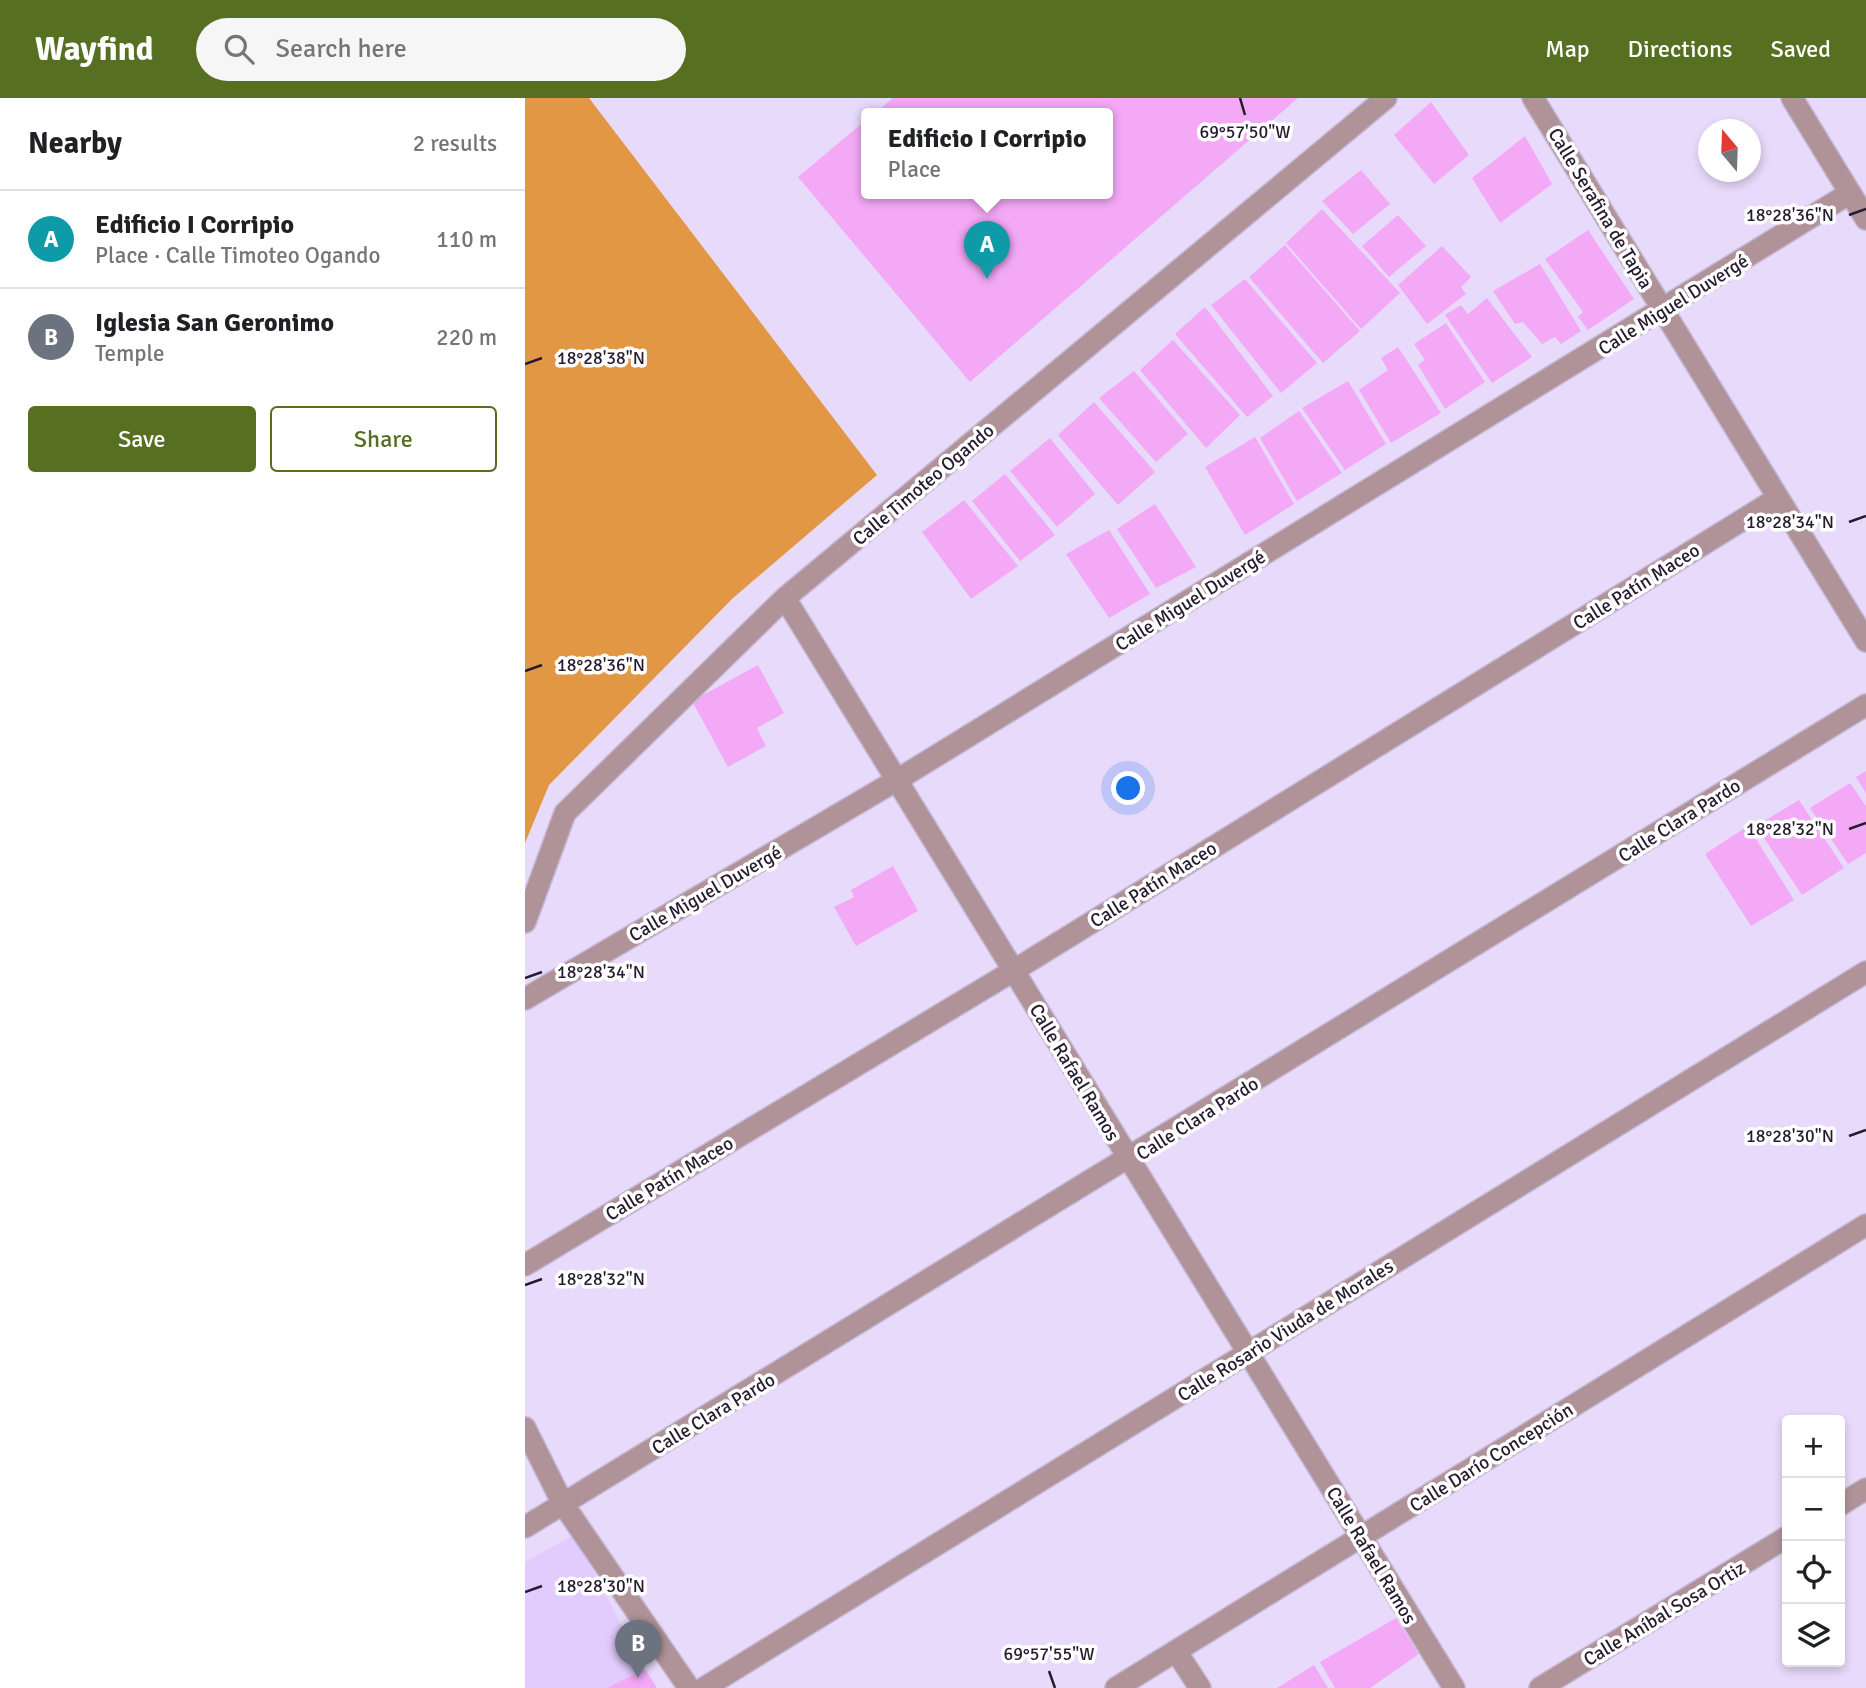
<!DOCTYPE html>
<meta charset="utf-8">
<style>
:root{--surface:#fff;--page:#f6f6f6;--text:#202124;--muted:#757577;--line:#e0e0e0;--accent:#566f21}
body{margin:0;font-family:Signika,sans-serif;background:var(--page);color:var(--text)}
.controls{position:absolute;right:21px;bottom:21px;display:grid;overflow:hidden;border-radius:7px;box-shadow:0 4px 10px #0003}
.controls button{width:63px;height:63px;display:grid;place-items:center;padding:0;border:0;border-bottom:2px solid var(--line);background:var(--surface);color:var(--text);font:35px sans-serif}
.compass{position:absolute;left:1173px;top:21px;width:63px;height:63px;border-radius:50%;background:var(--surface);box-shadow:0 4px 10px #0003;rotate:341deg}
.you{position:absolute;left:604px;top:691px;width:24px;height:24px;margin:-18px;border:5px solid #fff;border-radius:50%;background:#1a73e8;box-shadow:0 0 0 10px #1a73e833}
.badge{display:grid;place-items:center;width:46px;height:46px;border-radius:50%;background:var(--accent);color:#fff;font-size:23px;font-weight:700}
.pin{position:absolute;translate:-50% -58px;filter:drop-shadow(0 2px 4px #0008)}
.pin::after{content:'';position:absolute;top:37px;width:24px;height:21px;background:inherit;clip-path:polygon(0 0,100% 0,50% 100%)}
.popup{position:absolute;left:336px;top:10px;width:252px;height:91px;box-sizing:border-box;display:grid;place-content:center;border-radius:7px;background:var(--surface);filter:drop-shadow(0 2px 5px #0005);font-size:23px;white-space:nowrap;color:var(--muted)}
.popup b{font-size:26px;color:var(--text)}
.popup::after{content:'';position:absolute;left:50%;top:100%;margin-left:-14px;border:14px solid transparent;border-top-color:var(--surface)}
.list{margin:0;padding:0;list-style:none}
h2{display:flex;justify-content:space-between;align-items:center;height:91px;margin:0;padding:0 28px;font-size:30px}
h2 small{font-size:23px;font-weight:400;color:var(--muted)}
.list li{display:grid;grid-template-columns:46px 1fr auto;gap:21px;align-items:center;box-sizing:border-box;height:98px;padding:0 28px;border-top:2px solid var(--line)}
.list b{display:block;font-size:26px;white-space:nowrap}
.list p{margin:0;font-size:23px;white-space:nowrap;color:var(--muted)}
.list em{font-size:23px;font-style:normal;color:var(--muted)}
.actions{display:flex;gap:14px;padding:21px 28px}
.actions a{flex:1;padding:16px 0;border:2px solid var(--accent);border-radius:7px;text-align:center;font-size:24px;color:var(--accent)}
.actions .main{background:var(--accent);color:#fff}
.icon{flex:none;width:38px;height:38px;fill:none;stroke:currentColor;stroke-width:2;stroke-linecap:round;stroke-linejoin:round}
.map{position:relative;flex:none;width:1341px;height:1590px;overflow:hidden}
header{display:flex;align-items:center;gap:42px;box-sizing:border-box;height:98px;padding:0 35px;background:var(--accent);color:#fff}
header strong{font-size:33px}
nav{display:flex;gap:38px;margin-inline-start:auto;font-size:24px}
.search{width:490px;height:63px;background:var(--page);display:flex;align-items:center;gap:18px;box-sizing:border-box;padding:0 24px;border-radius:38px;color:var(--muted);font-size:26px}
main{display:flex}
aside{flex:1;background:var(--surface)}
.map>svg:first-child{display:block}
.built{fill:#e2ccfd}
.forest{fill:#e29744}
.building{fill:#f4a9f7}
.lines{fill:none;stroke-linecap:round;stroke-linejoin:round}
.minor-casing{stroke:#c5b8d5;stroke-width:24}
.minor{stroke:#af9398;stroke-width:21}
.ticks{fill:none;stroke:#251b2f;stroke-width:2.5}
.labels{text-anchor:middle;stroke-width:7;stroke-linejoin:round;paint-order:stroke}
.street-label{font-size:19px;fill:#251b2f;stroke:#fff}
.ticks-label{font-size:18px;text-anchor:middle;fill:#251b2f;stroke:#fff;stroke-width:7;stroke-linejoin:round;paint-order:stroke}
</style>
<header>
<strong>Wayfind</strong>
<div class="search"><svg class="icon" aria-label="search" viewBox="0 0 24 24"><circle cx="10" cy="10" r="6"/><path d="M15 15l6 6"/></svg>Search here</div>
<nav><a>Map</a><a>Directions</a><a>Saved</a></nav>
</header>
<main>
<aside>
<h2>Nearby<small>2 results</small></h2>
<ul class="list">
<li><span class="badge" style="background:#0f9aa8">A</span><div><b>Edificio I Corripio</b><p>Place · Calle Timoteo Ogando</p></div><em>110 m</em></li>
<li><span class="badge" style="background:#6b7280">B</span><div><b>Iglesia San Geronimo</b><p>Temple</p></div><em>220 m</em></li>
</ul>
<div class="actions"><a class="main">Save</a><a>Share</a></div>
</aside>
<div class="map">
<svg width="1341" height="1590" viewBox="0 0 1341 1590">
<rect width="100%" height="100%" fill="#e8dafa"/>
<!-- built -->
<path class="built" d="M49 1437 120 1571 82 1590H0V1464Z"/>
<!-- forest -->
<path class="forest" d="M0 0H64L352 377 208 500 24 687 0 745Z"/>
<!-- building -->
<path class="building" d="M368 0H773L445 284 273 79 341 22V95H583V15H350Z
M906 4 944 57 909 86 869 37Z
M1000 38 1027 86 975 125 947 80Z
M836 72 865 106 828 136 797 103Z
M797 111 875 195 836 231 761 145Z
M873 117 901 148 864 179 837 148Z
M1063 132 1109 201 1063 232 1053 219 1058 214 1020 161Z
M760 147 835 233 798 265 724 179Z
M917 148 946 179 936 189 941 196 902 226 873 187Z
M1015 166 1056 233 1036 246 1030 239 1017 246 998 224 990 226 968 193Z
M720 181 792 265 756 295 686 207Z
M962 200 1007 259 967 285 920 217 936 207 943 216Z
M680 209 748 298 722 319 650 236Z
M921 225 960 284 920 311 893 267 900 262 889 246Z
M648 242 715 317 681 350 615 272Z
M873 249 916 315 866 345 834 292 863 272 856 260Z
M609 273 663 336 631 364 574 300Z
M823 283 861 346 820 372 777 310Z
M569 304 630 374 593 407 533 337Z
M774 313 817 375 772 403 735 340Z
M730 339 769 406 720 437 680 369Z
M525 340 570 396 532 429 485 373Z
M480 376 530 437 495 463 447 403Z
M439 402 493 468 446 501 397 434Z
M630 406 671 469 631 490 592 431Z
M584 432 625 496 584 520 541 456Z
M233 567 259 615 232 630 241 648 203 669 167 603Z
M1341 673V695L1331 679Z
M1325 685 1341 708V755L1323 766 1285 710Z
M1274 702 1319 770 1277 797 1231 728Z
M1223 728 1269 802 1226 828 1180 756Z
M368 768 393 813 331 848 309 809 329 799 326 792Z
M871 1520 894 1556 845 1590H810L795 1564Z
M789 1567 803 1590H752Z
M120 1571 132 1590H82Z"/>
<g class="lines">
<!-- minor casing -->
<g class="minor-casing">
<path id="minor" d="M1008 0 1341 543
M1267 0 1341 121
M260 500 929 1590
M0 824 40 715 260 500 861 0
M0 901 372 682 1325 95
M0 1167 488 873 1253 400
M0 1330 38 1406 164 1590
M1315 1407 1341 1391
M0 1429 1341 607
M651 1553 675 1590
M179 1590 1341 874
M591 1590 1341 1127
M1015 1590 1262 1439"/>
</g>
<!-- minor -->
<use href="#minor" class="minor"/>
</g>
<!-- ticks -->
<path class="ticks" d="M715 0 720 17M1324 117 1341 111M0 266 17 260M1324 424 1341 418M0 573 17 567M1324 731 1341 725M0 880 17 874M1324 1038 1341 1032M0 1187 17 1181M0 1494 17 1488M524 1573 530 1590"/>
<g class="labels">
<!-- street labels -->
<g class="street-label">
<text transform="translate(1076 110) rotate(59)" y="7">Calle Serafina de Tapia</text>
<text transform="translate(1148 206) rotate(-32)" y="7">Calle Miguel Duvergé</text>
<text transform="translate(398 386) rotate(-40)" y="7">Calle Timoteo Ogando</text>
<text transform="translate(1111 488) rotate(-32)" y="7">Calle Patín Maceo</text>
<text transform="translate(665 502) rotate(-32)" y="7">Calle Miguel Duvergé</text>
<text transform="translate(1154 722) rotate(-32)" y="7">Calle Clara Pardo</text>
<text transform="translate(628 786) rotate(-32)" y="7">Calle Patín Maceo</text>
<text transform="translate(180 795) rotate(-30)" y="7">Calle Miguel Duvergé</text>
<text transform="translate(550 974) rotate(59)" y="7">Calle Rafael Ramos</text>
<text transform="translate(672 1020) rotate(-32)" y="7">Calle Clara Pardo</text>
<text transform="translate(144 1080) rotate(-31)" y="7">Calle Patín Maceo</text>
<text transform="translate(760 1232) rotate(-32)" y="7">Calle Rosario Viuda de Morales</text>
<text transform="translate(188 1315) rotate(-31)" y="7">Calle Clara Pardo</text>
<text transform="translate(966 1359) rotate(-32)" y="7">Calle Darío Concepción</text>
<text transform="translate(847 1457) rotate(59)" y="7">Calle Rafael Ramos</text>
<text transform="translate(1139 1515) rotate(-31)" y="7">Calle Aníbal Sosa Ortiz</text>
</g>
</g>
<g class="ticks-label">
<text x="720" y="40">69°57'50"W</text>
<text x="1265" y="123">18°28'36"N</text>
<text x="76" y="266">18°28'38"N</text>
<text x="1265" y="430">18°28'34"N</text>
<text x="76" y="573">18°28'36"N</text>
<text x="1265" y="737">18°28'32"N</text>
<text x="76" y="880">18°28'34"N</text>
<text x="1265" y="1044">18°28'30"N</text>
<text x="76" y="1187">18°28'32"N</text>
<text x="76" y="1494">18°28'30"N</text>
<text x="524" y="1562">69°57'55"W</text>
</g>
</svg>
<div class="controls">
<button>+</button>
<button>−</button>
<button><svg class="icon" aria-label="locate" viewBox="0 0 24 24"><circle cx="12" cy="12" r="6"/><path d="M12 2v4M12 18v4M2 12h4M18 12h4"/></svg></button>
<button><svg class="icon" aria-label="layers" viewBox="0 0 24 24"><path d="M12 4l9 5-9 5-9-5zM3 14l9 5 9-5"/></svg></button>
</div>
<svg class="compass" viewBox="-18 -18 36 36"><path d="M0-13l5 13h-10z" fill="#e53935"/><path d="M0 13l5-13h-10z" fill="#757577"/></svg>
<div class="you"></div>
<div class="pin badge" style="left:462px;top:181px;background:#0f9aa8">A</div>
<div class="popup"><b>Edificio I Corripio</b>Place</div>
<div class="pin badge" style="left:113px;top:1580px;background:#6b7280">B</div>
</div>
</main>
